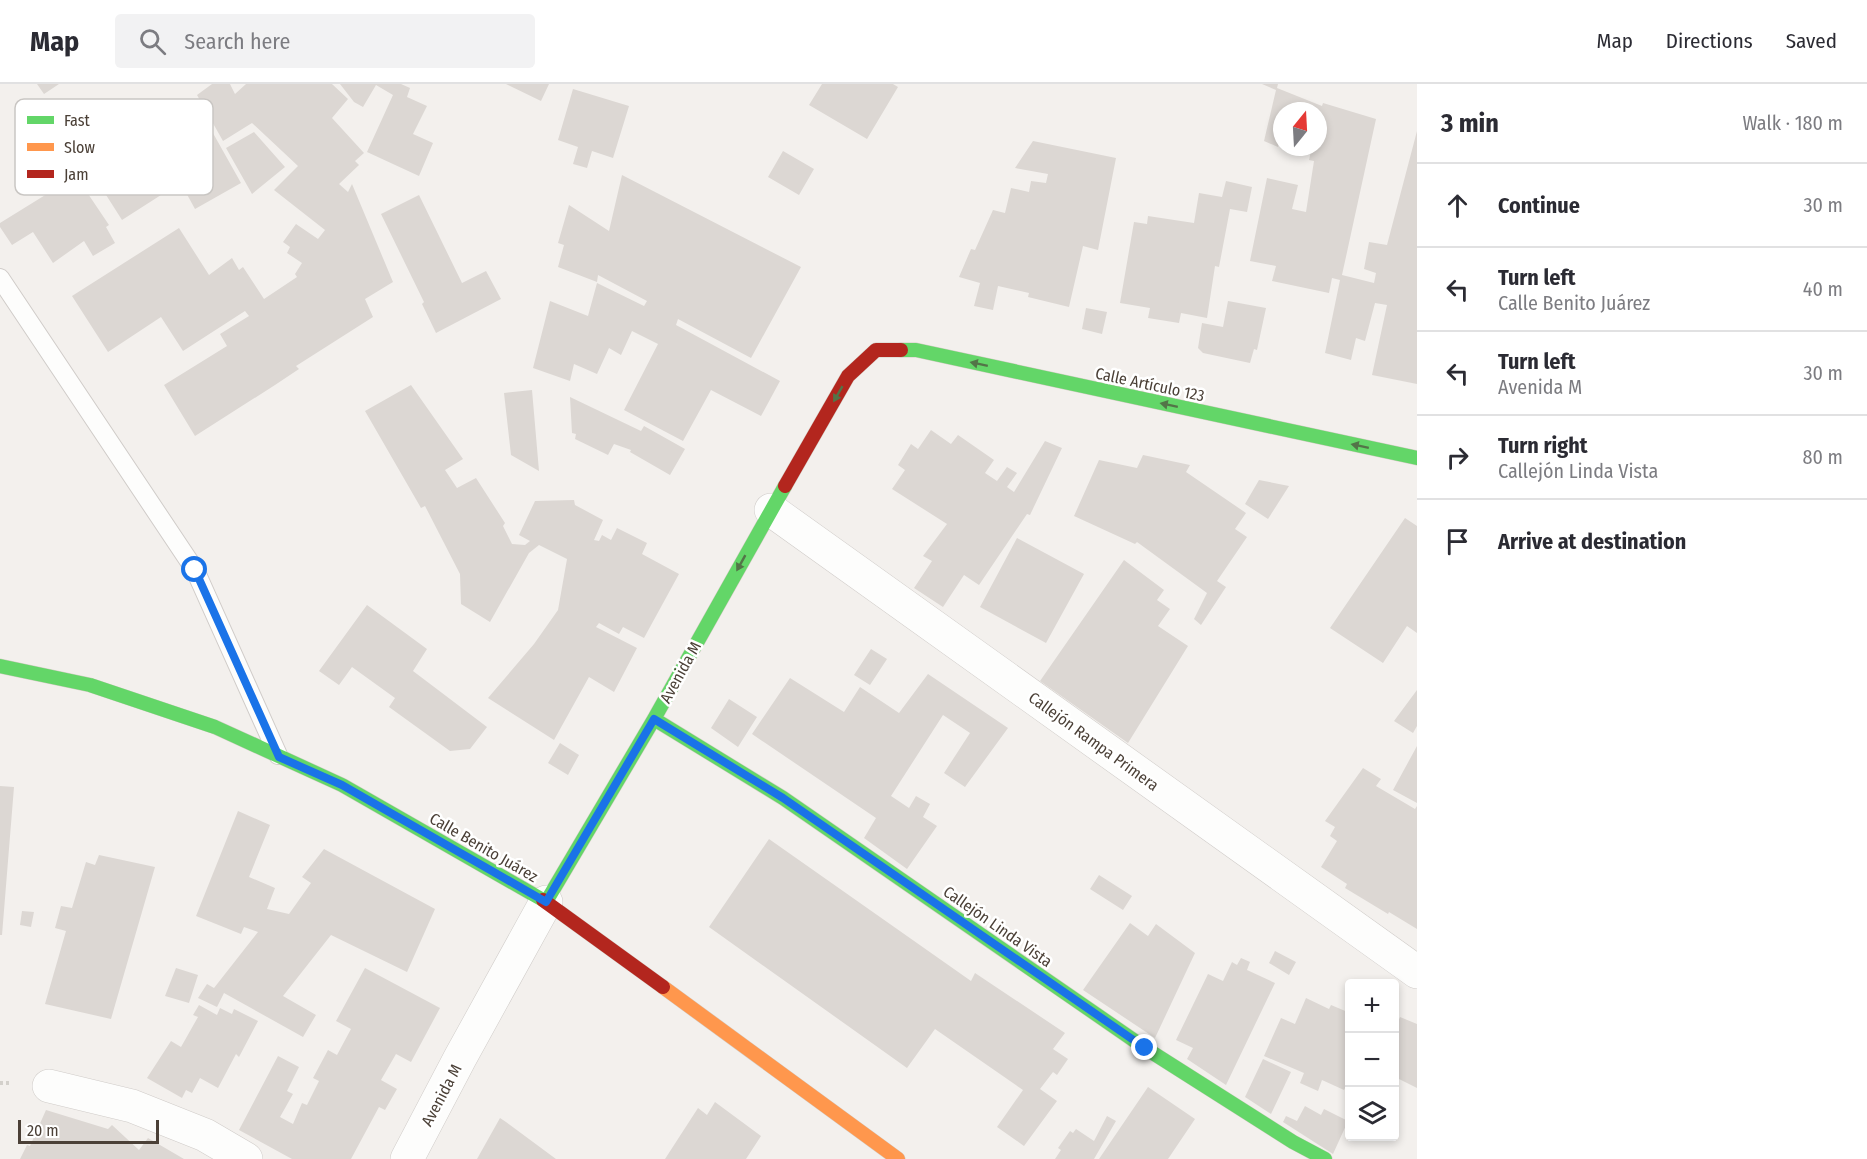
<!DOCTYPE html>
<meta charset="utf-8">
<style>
:root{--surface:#fff;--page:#f2f2f3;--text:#2b2b33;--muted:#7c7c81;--line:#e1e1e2}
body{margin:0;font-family:"Fira Sans Condensed",sans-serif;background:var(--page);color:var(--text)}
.controls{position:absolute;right:18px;bottom:18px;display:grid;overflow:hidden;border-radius:6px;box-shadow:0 3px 9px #0003}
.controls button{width:54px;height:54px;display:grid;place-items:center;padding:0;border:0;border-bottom:2px solid var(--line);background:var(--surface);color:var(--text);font:30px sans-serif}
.compass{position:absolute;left:1273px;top:18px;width:54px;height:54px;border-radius:50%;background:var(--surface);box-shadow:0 3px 9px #0003;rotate:18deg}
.scale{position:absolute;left:18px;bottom:15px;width:141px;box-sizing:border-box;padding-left:6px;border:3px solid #4b4037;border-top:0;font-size:16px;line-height:21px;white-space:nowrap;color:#4b4037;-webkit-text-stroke:4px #fff;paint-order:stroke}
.stop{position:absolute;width:18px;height:18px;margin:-14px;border:4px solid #1a73e8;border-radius:50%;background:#fff}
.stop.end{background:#1a73e8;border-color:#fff;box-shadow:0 2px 6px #0008}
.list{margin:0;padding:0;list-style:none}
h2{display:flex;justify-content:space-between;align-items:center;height:78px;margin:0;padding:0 24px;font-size:26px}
h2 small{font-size:20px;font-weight:400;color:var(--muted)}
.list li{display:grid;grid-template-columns:39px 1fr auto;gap:18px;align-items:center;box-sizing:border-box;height:84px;padding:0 24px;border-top:2px solid var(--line)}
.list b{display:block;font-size:22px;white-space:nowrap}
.list p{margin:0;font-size:20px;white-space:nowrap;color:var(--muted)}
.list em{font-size:20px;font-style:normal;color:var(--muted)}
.icon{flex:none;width:33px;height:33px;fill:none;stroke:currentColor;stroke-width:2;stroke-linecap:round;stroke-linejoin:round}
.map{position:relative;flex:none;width:1417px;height:1075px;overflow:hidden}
header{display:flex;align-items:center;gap:36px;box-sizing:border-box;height:84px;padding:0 30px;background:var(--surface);border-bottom:2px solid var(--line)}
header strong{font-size:28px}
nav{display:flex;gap:33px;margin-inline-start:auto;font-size:21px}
.search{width:420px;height:54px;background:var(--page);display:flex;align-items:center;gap:15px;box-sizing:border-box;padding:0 21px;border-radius:6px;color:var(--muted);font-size:22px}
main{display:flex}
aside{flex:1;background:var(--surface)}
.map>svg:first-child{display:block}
.building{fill:#dcd7d3}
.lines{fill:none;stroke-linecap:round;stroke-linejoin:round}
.lane-casing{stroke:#d0ccc9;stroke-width:20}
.street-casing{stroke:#d0ccc9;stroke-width:34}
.fast-casing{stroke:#d4cdc5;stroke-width:15}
.slow-casing{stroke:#d4cdc5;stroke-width:15}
.jam-casing{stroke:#d4cdc5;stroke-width:15}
.path{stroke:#d3d0cb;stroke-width:4;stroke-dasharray:3 3;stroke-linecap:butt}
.lane{stroke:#fdfdfc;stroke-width:18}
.street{stroke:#fdfdfc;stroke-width:33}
.fast{stroke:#63d668;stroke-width:14}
.slow{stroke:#ff974d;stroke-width:14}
.jam{stroke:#b3261e;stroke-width:14}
.oneway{fill:#537448}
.route{stroke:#1a73e8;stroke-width:8}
.labels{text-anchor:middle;stroke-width:5;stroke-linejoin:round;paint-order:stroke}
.street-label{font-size:16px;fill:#4b4037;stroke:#fff}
.key{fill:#fff;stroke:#c9c6c3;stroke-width:1.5}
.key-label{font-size:16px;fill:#4b4037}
</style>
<header>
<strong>Map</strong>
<div class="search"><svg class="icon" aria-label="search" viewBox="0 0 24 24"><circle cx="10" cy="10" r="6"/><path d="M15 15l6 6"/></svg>Search here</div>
<nav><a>Map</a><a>Directions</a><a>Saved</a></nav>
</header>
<main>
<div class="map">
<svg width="1417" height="1075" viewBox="0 0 1417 1075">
<rect width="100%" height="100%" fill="#f3f0ed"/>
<!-- building -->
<path class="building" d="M37 0H59L44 10Z
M212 0H230L235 10 246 0H332L348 15 332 34 364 69 355 77 359 81 339 100 348 108 352 100 393 198 365 215 373 233 296 282 299 285 275 301 195 352 164 301 227 262 220 250 249 232 245 227 183 267 161 233 108 268 72 212 179 144 209 191 232 174 239 186 243 183 264 215 297 193 295 190 302 179 287 169 290 163 283 158 296 140 318 155 325 146 274 106 298 82 252 39 223 57 197 11Z
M340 0H401L410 4 407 13 427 22 413 50 433 59 419 92 367 68 393 11 376 1 363 23 354 18Z
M506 0H549L541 17Z
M822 0H893L898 3 867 55 809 21Z
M1262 0H1278L1277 4 1322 22 1323 19 1376 35 1342 191 1374 199 1376 189 1364 185 1369 158 1387 161 1417 47V300L1372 291 1387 221 1375 219 1365 257 1356 254 1351 276 1325 269 1340 196 1332 194 1329 209 1272 197 1276 182 1250 177 1267 94 1298 101 1292 125 1306 128 1314 77 1309 76 1312 63H1318V27H1282V52L1278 63 1264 57 1276 6Z
M573 5 629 22 613 74 592 67 587 84 573 80 578 63 558 56Z
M200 26 241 99 195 125 155 52Z
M254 48 285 83 252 110 226 64Z
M1033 57 1116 74 1098 166 1083 162 1069 223 1028 213 1029 209 998 202 993 226 974 222 980 199 959 193 971 165 975 166 993 126 1005 129 1011 104 1029 108 1031 97 1046 99 1048 90 1015 84Z
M133 67 161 111 122 136 94 92Z
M783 67 814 85 799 111 768 93Z
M622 91 801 183 751 274 678 235 676 241 780 297 761 332 711 306 683 357 624 326 658 260 632 247 621 271 609 264 597 290 574 280 570 297 533 284 550 217 588 232 597 199 644 222 647 217 598 191 597 198 558 183 564 161 558 159 569 121 609 147Z
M76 92 109 141 106 143 115 159 93 172 84 157 53 179 33 148 12 161 0 143V139Z
M1226 97 1252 103 1247 128 1230 125 1219 183 1215 182 1207 234 1181 229 1179 239 1148 234 1150 224 1120 219 1134 138 1147 140 1148 132 1194 139 1199 109 1222 113Z
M419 111 462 199 486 187 501 215 436 249 422 220 424 218 381 130Z
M1228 217 1266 224 1257 266 1254 265 1250 279 1203 269 1198 264 1202 239 1223 243Z
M1086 224 1107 228 1102 250 1082 245Z
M411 301 463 375 445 386 457 404 476 394 505 439 503 442 512 460 525 461 530 457 519 451 535 417 574 416 575 421 603 436 594 456 599 457 602 451 611 456 617 444 647 459 642 470 679 490 644 554 623 543 619 550 599 539 596 543 637 564 614 608 589 593 554 656 488 614 534 560 558 526 567 475 539 461 529 469 490 538 461 520 460 490 425 422 421 424 365 327Z
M532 306 539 387 511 371 504 309Z
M570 313 641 347 644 342 685 365 670 391 630 368 631 366 614 360 608 371 575 355 576 350 572 349Z
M931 346 951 360 958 351 994 376 985 389 997 397 1007 383 1017 389 1007 403 1014 408 1045 357 1062 364 1030 431 1027 430 979 501 964 491 943 523 914 504 932 477 923 472 947 440 892 405 905 386 898 381 911 360 918 365Z
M1143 371 1190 381 1186 388 1246 429 1235 445 1247 453 1217 497 1226 503 1201 541 1194 535 1207 509 1137 458 1135 460 1074 432 1099 376 1137 384Z
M1259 396 1289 402 1268 435 1245 420Z
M1405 434 1417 442V549L1407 542 1383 579 1330 544Z
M1017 454 1084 490 1046 559 980 523Z
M1124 476 1164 506 1157 516 1170 525 1158 542 1188 562 1128 659 1040 597Z
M367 521 427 565 413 587 487 643 470 665 450 667 389 623 395 614 352 583 339 601 319 587Z
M871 565 887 575 870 601 854 591Z
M928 590 1008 644 965 703 944 689 970 649 943 631 891 712 909 724 916 712 930 720 923 733 937 742 907 785 864 754 876 734 752 650 790 594 844 628 860 603 899 629Z
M1417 606V642L1413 649 1394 637Z
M729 615 757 633 738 663 711 644Z
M560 659 579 671 568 691 548 679Z
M1417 662V719L1393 706Z
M1363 684 1381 695 1376 702 1415 725 1417 722V845L1389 828 1388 830 1345 804 1347 800 1321 783 1337 757 1330 752 1335 743 1325 737Z
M0 702 14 703 2 851H0Z
M238 727 270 741 249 793 275 804 267 825 289 830 311 799 302 793 324 765 435 825 407 888 331 851 283 912 316 931 303 953 224 909 217 923 198 914 207 900 214 904 258 848 244 843 241 850 196 832Z
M769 755 971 897 975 889 1065 949 1053 965 1068 975 1057 991 1053 988 1040 1005 1057 1017 1024 1062 997 1043 1023 1006 935 945 907 984 709 843Z
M99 771 155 783 111 935 45 920 66 847 55 844 61 822 72 824 86 778 95 781Z
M1099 791 1132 812 1123 826 1090 805Z
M22 827 34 828 31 843 20 841Z
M1130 839 1148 852 1156 840 1195 869 1155 954 1083 906Z
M1275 867 1296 878 1289 891 1269 879Z
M1241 874 1250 878 1247 886 1275 899 1226 1001 1187 975 1193 964 1176 956 1208 890 1223 897 1232 878 1237 881Z
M176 884 198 891 189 919 165 912Z
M365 884 440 924 411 978 396 970 381 996 397 1005 385 1026 379 1023 351 1075H292L239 1046 278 972 299 983 287 1007 293 1010 280 1033 293 1040 302 1019 307 1021 319 997 313 994 328 966 337 971 351 945 336 937Z
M1306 914 1329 925 1331 921 1350 929V994L1344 1006 1322 996 1318 1007 1300 999 1304 989 1264 972 1281 934 1295 940Z
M199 921 217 931 220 924 232 930 234 925 258 937 239 973 236 970 218 1004 200 994 192 1009 186 1006 182 1014 147 994 171 957 181 963 198 933 193 931Z
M1400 933 1417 940V1004L1395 993V945Z
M1263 975 1291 988 1271 1030 1245 1013Z
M1148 1003 1195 1035 1168 1075H1099Z
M715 1018 761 1052 746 1075H665L698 1024 707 1031Z
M1305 1022 1321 1031 1324 1025 1348 1037 1333 1070 1283 1038 1286 1032 1297 1037Z
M46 1026 108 1045 112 1041 139 1066 148 1054 184 1075H20L27 1061 30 1062Z
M1107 1032 1116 1037 1094 1075H1055L1061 1066 1058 1064 1070 1047 1073 1049 1076 1045 1094 1057Z
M500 1034 506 1038 556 1075H477Z"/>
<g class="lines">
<!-- lane casing -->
<g class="lane-casing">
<path id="lane" d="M0 194 195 486 278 671"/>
</g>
<!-- street casing -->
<g class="street-casing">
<path id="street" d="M771 426 1417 888
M49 1002 132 1022 205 1051 246 1075
M407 1075 460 974 546 818"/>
</g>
<!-- fast casing -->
<g class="fast-casing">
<path id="fast" d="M901 266H916L1417 374
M0 582 90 601 215 643 342 701 543 816
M654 635 783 714 1145 964 1293 1058 1325 1075
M546 818 654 635 785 402"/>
</g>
<!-- slow casing -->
<g class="slow-casing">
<path id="slow" d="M663 903 898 1075"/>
</g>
<!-- jam casing -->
<g class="jam-casing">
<path id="jam" d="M785 402 848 292 876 266H901
M543 816 663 903"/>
</g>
<!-- path -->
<path class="path" d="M0 999H10"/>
<!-- lane -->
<use href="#lane" class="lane"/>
<!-- street -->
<use href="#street" class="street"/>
<!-- fast -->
<use href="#fast" class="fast"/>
<!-- slow -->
<use href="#slow" class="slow"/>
<!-- jam -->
<use href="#jam" class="jam"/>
</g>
<!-- one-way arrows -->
<defs><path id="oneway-solid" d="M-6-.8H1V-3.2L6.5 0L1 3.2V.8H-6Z" transform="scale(1.5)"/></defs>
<g class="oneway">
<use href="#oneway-solid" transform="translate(979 280) rotate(-168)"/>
<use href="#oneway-solid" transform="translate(838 310) rotate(120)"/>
<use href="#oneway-solid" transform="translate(1169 321) rotate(-168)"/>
<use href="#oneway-solid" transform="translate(1360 362) rotate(-168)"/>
<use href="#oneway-solid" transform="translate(741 479) rotate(119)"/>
</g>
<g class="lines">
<!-- route -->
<path class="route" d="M195 486 279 673 342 701 546 818 654 635 783 714 1145 964"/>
</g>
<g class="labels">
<!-- street labels -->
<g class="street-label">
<text transform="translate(1150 300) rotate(12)" y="6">Calle Artículo 123</text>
<text transform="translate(680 588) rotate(-61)" y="6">Avenida M</text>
<text transform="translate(1094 657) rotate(36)" y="6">Callejón Rampa Primera</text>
<text transform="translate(484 763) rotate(30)" y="6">Calle Benito Juárez</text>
<text transform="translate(998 842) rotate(35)" y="6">Callejón Linda Vista</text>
<text transform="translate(441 1011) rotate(-62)" y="6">Avenida M</text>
</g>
</g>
<!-- legend -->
<rect x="15" y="15" width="198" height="96" rx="9" class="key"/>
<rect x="27" y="32" width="27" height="8" fill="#63d668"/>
<rect x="27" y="59" width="27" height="8" fill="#ff974d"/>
<rect x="27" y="86" width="27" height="8" fill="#b3261e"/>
<g class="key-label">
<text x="64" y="42">Fast</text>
<text x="64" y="69">Slow</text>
<text x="64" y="96">Jam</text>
</g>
</svg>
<div class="controls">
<button>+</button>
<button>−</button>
<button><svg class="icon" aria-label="layers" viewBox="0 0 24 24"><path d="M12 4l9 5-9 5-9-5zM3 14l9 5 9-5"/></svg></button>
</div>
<svg class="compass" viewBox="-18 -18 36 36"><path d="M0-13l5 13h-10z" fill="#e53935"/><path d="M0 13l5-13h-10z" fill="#7c7c81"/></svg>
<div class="scale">20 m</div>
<div class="stop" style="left:195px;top:486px"></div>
<div class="stop end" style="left:1145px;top:964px"></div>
</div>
<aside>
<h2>3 min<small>Walk · 180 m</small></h2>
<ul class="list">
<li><svg class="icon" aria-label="ahead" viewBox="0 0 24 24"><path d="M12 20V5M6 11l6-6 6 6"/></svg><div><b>Continue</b></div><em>30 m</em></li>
<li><svg class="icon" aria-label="left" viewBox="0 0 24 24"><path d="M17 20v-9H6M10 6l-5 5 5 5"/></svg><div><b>Turn left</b><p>Calle Benito Juárez</p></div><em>40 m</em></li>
<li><svg class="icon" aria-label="left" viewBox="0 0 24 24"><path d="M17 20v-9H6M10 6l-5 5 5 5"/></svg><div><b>Turn left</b><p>Avenida M</p></div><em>30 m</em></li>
<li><svg class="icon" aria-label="right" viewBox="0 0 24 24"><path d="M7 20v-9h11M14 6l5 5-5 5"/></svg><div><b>Turn right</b><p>Callejón Linda Vista</p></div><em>80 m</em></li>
<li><svg class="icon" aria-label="arrive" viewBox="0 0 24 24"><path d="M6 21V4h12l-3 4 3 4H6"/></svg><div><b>Arrive at destination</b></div></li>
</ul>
</aside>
</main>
